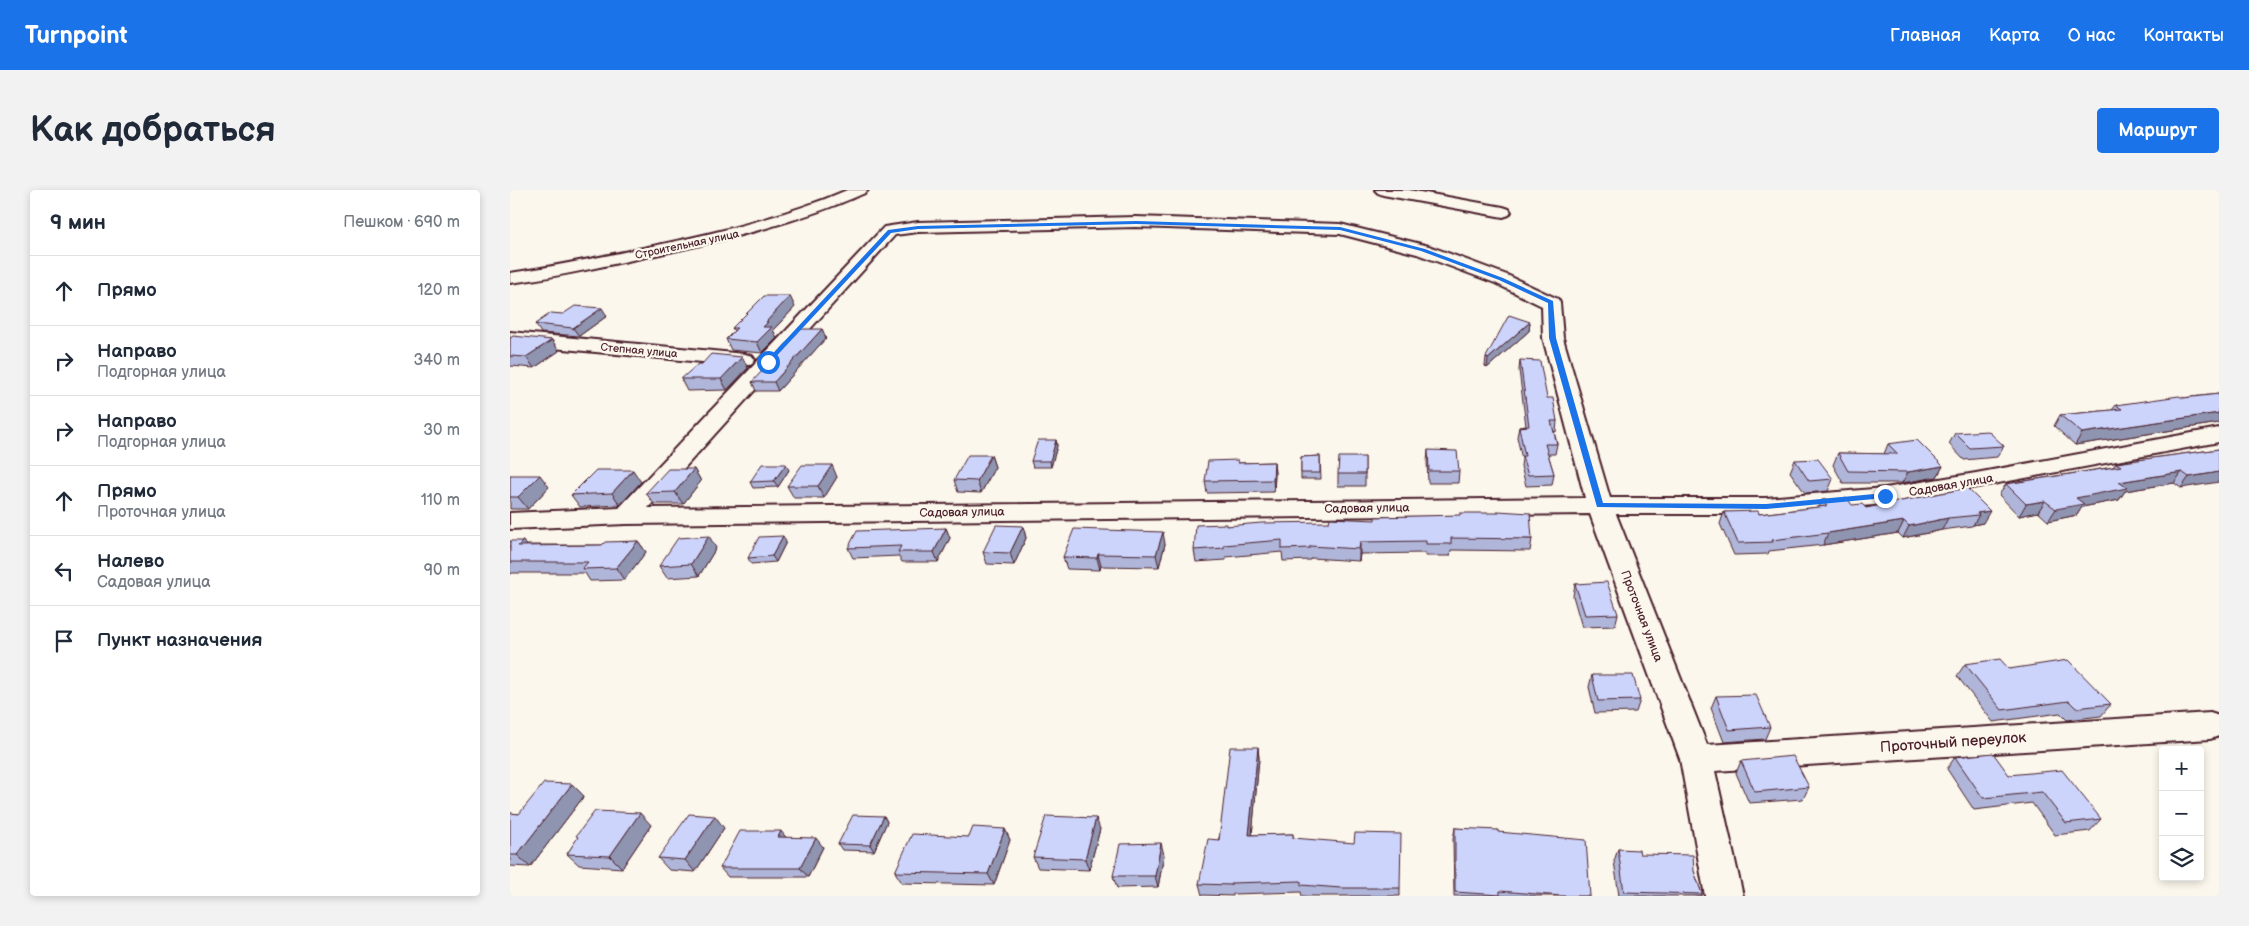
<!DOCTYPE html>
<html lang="ru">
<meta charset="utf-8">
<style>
:root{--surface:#fff;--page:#f2f2f3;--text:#1f2937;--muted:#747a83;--line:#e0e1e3;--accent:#1a73e8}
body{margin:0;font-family:"Balsamiq Sans",sans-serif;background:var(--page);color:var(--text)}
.controls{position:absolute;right:15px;bottom:15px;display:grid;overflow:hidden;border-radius:5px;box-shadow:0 2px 8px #0003}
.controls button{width:45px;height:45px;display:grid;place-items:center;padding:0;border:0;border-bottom:1px solid var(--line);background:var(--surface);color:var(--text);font:25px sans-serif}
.stop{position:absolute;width:15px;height:15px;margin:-11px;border:4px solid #1a73e8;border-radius:50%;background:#fff}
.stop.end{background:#1a73e8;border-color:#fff;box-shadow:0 1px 5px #0008}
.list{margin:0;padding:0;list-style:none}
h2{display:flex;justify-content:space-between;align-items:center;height:65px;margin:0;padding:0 20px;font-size:21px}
h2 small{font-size:16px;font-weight:400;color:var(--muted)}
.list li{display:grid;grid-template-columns:32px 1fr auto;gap:15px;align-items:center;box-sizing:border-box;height:70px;padding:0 20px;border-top:1px solid var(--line)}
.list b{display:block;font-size:19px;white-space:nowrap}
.list p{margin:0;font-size:16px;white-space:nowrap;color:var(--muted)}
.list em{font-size:16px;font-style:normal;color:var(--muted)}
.icon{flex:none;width:28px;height:28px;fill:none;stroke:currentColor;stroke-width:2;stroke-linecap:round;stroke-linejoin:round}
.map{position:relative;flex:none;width:1709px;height:706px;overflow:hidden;border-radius:5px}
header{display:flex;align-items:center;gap:30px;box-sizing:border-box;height:70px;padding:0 25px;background:var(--accent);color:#fff}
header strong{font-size:24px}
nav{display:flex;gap:28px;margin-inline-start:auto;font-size:18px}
.intro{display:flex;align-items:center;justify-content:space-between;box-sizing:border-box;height:120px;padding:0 30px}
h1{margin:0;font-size:35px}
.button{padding:12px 22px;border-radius:5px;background:var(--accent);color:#fff;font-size:18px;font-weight:700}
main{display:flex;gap:30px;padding:0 30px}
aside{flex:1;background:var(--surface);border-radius:5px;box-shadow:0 2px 8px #0003}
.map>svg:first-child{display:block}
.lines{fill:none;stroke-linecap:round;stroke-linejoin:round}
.minor-casing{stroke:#4a1f2b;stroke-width:4}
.minor{fill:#fbf7ec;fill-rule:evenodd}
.wall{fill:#afb6d9;stroke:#4a1f2b}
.shaded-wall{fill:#8f94b0;stroke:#4a1f2b}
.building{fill:#ccd4fc;stroke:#4a1f2b}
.route{fill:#1a73e8}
.labels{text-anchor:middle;stroke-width:4.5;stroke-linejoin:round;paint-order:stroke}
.far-street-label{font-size:11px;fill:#4a1f2b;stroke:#fbf7ec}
.street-label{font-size:12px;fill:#4a1f2b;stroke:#fbf7ec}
.near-street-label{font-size:15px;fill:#4a1f2b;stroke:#fbf7ec}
</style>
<header>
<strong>Turnpoint</strong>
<nav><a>Главная</a><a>Карта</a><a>О нас</a><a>Контакты</a></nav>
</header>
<div class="intro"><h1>Как добраться</h1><a class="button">Маршрут</a></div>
<main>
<aside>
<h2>9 мин<small>Пешком · 690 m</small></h2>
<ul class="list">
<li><svg class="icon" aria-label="ahead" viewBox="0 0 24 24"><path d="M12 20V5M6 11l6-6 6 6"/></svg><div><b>Прямо</b></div><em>120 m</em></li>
<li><svg class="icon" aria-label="right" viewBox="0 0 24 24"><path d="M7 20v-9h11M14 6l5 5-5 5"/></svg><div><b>Направо</b><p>Подгорная улица</p></div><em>340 m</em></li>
<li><svg class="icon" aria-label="right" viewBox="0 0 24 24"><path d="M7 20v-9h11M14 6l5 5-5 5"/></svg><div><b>Направо</b><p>Подгорная улица</p></div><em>30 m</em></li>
<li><svg class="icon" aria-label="ahead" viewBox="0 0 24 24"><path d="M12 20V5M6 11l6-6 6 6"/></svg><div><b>Прямо</b><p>Проточная улица</p></div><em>110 m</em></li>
<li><svg class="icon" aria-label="left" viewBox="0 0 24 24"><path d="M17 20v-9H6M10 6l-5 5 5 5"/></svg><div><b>Налево</b><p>Садовая улица</p></div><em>90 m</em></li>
<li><svg class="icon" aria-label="arrive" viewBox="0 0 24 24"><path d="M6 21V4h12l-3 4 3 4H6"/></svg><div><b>Пункт назначения</b></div></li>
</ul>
</aside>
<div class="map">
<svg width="1709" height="706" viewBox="0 0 1709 706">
<rect width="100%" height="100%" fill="#fbf7ec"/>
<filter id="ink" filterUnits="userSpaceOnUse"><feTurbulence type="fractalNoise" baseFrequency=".02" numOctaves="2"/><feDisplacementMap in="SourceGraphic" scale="10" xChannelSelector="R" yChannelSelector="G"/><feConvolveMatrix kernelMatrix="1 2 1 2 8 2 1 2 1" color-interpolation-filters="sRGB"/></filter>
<g filter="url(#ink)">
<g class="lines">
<!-- minor casing -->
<g class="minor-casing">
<path id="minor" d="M337 0H358L355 3C287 33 215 50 141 66 94 76 48 87 0 93V83C48 76 95 66 143 56 209 42 274 27 337 0Z
M865 0H899L993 17 999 19 1001 22 999 25 993 27 873 5 868 3Z
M626 27 830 34 919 56 997 85 1048 109 1050 113 1053 148 1100 308H1256L1375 298 1466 283 1709 238V252L1375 314 1256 324H1106L1197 555 1700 523 1709 526V546L1700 549 1205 581 1233 706H1195L1170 569 1080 324 116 334 0 339V323L109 318 374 37 408 32ZM626 37 830 44 907 64 985 93 1032 116 1033 148 1075 308 138 318 385 45 408 42Z
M0 142 235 164 242 166 245 170 242 174 235 176 0 154Z"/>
</g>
<!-- minor -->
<use href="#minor" class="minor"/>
</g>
<!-- wall -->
<path class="wall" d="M285 117 263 140 267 148 252 163 221 160 216 149 224 141 222 138Z
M97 126 69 146 31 143 25 134Z
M1020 132 1019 141 977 178 975 176 976 167Z
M312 139 316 148 268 201H246L242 192Z
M0 148 42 150 49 161 24 178 0 176Z
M232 167 238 178 217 200 177 201 171 189Z
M1010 170 1037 208 1047 231 1046 242 1044 241 1047 254 1045 264H1038L1044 284 1042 295 1016 296 1011 276 1012 269 1007 247 1009 237 1016 236 1009 180Z
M1709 204V233L1565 255 1544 236 1550 225 1602 220 1606 215Z
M1445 243 1494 256 1487 267 1454 270 1439 254Z
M546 250 547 256 541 277H523L521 271Z
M1378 254 1433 276 1427 287 1392 293H1333L1323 275 1328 263 1374 264Z
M1709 259 1671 298 1664 293 1615 301 1609 310 1572 317 1567 325 1538 331 1528 322 1509 326 1489 305 1496 294 1603 277 1606 273Z
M918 260 949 281 948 293H918L917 272Z
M481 265 485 277 471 303 448 302 444 290Z
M810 266 811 289H791V267Z
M855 267V296H828V284Z
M728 270V273L764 272 765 284 764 302 697 303 695 291Z
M1285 270 1323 289 1318 301 1295 303 1280 282Z
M184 279 191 291 173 314H144L136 303Z
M279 280 268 297 243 298 240 292Z
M0 285 39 297 18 319H0Z
M327 287 314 308H284L277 296Z
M131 292 110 315 70 317 61 305Z
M1457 298 1473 333 1463 335 1462 336 1432 340 1393 348 1388 343 1313 355 1259 361 1258 364 1224 365 1210 334 1214 322 1249 324 1309 317 1312 310 1356 318Z
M513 336 516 348 504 375 477 374 473 362Z
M716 336 1022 349 1020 361 941 360 940 366H915V363L850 364 849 371 801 368 800 370 773 371 772 362 716 367V370L686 372 684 360Z
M436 338 440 348 428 372H392L389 366 343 368 338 358Z
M0 351 17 355H92L128 351 136 362 114 390 80 391 75 383H2L0 385Z
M276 352 266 372 241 374 238 368Z
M655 354 649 377 591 376 590 380 557 379 553 367Z
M206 358 189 386 157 388 149 376Z
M1065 394 1108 424 1105 436 1072 437 1063 406Z
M1455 474 1499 479 1601 514 1591 526 1557 530 1550 523 1483 532 1447 486Z
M1082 485 1130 510 1126 522 1085 523 1079 497Z
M1206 506 1260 537 1255 549 1214 552 1201 518Z
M748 557 749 569 742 645 783 644V648L890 698V706H792L791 702 723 704V706L692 705 689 694Z
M1445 567 1499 585 1591 629 1580 641 1545 645 1522 613 1464 620 1437 579Z
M1231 571 1299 597 1293 609 1239 613 1226 583Z
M74 606 20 677 0 676V623L9 624Z
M374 626 377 632 364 661 332 660 328 654Z
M141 635 112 678 69 675 57 664 68 648Z
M214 638 185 682 159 680 148 668Z
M945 638 988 642 1080 706H944L943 649Z
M495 639 500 650 484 695 392 693 385 682 459 647Z
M590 639 579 680 528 678 523 667Z
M275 647 313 657 298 687H218L210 678Z
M1108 659 1130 664 1184 681 1192 704 1191 706H1109L1104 671Z
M654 665 648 697 607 698 603 686Z"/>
<!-- shaded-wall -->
<path class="shaded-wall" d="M280 106 285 117 263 140 267 148 252 163 247 152 253 137 256 132Z
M92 118 97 126 69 146 63 138Z
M1020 132 1019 141 977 178 978 169Z
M312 139 316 148 268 201 264 192Z
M42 150 49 161 24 178 16 167Z
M232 167 238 178 217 200 211 189Z
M1709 223V233L1565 255 1572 243Z
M546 250 547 256 541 277 540 271Z
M481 265 485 277 471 303 467 291Z
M764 272 765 284 764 302 763 290Z
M276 274 279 280 268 297 264 291Z
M322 275 327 287 314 308 308 296Z
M1433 276 1427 287 1392 293 1398 282Z
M184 279 191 291 173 314 165 302Z
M123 280 131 292 110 315 102 303Z
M1672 282 1664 293 1615 301 1609 310 1572 317 1567 325 1538 331 1546 319 1566 308 1609 292Z
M1709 282V292L1671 298 1679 287Z
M30 285 39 297 18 319 8 307Z
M1535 311 1528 322 1509 326 1516 314Z
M1480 321 1473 333 1463 335 1469 325 1467 323Z
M1438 328 1432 340 1393 348 1399 336Z
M1394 331 1388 343 1313 355 1318 343Z
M513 336 516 348 504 375 500 363Z
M436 338 440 348 428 372 424 362Z
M653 342 655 354 649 377 646 365Z
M199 346 206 358 189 386 181 374Z
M273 346 276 352 266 372 262 366Z
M13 351 22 362 8 356Z
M128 351 136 362 114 390 106 378Z
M850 352V364L849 371V359Z
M588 364 591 376 590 380 587 368Z
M748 557 749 569 741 656 739 645Z
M62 594 74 606 20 677 7 665Z
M130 623 141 635 112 678 100 666Z
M205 626 214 638 185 682 175 670Z
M374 626 377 632 364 661 360 655Z
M586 628 590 639 579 680 575 669Z
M495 639 500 650 484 695 478 684Z
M271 641 278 650 268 647Z
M306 648 313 657 298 687 290 678Z
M651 653 654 665 648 697 645 686Z"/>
<!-- building -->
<path class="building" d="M254 106H280L256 132H258L253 137H262L247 152 216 149 227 138H222Z
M65 116 92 118 63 138 25 134 41 123 53 124Z
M999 125 1020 132 978 169 976 167Z
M290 139H312L264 192H242Z
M3 146 42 150 16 167 0 166V148Z
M201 164 232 167 211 189H171L188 174H192Z
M1010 170 1030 171 1037 208H1043L1047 231H1041L1047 254H1035L1044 284 1018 285 1012 266H1015L1009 237 1019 236Z
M1709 204V223L1572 243 1550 225 1612 219 1606 215 1669 206 1673 208Z
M1478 241 1494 256 1460 258 1445 243Z
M528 250H546L540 271H521Z
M1407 250 1433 276 1398 282 1338 281 1328 263 1388 264 1378 254Z
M1709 259V282L1679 287 1672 282 1609 292 1617 298 1566 308 1574 314 1546 319 1535 311 1516 314 1496 294 1611 276 1606 273Z
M918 260 947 261 949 281H919Z
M458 265H481L467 291 444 290Z
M810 266V283H791V267Z
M829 267H855V284H828Z
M1308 269 1323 289 1299 291 1285 270Z
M728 270V273L764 272 763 290 695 291 698 271Z
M252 274H276L264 291 240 292Z
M292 275H322L308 296H277Z
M158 279H184L165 302 136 303Z
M86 280H123L102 303 61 305Z
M0 285H30L8 307H0Z
M1457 298 1480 321 1467 323 1469 325 1438 328 1399 336 1394 331 1318 343 1262 350 1263 352 1228 353 1214 322 1248 321 1249 324 1317 316 1312 310 1337 308 1342 315 1352 314 1356 318Z
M988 321 1020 323 1022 349 941 348V354H916V351L850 352 849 359 800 356V358L772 359V350L714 355V358L684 360 686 335 716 334V336L751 333 819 332 820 328 865 330V327L950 325V323H988Z
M486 335 513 336 500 363 473 362Z
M436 338 424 362H388L391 356 338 358 347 341Z
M564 339 653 342 646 365 588 364 587 368 553 367Z
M199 346 181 374 149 376 168 348Z
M273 346 262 366 238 368 249 347Z
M0 351H13L8 356 92 355 95 352 128 351 106 378 72 379 78 372H0Z
M1097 392 1108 424 1075 425 1065 394Z
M1490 469 1499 479 1558 470 1601 514 1566 518 1559 511 1492 520 1455 474Z
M1082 485H1123L1130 510 1088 511Z
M1246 505 1260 537 1219 540 1206 506Z
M720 557H748L739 645 783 644V648L844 653 845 643 891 644 890 698H831L791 695V691L721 693V695L689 694 698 649 709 650Z
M1483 563 1499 585 1552 580 1591 629 1556 633 1532 602 1473 608 1445 567Z
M1283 566 1299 597 1245 602 1231 571Z
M34 593 62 594 7 665H0V623L9 624Z
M85 621 130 623 100 666 57 664 68 647 66 646Z
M179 624 205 626 175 670 148 668Z
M343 625 374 626 360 655 328 654Z
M536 626 586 628 575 669 523 667Z
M463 637 495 639 478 684 385 682 402 644 459 647Z
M945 638 988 640V642L1076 650 1080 706H1051L990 701V705L945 702Z
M230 641H271L268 647 306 648 290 678H210Z
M651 653 645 686H603L610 654Z
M1108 659 1129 660 1130 664 1183 665 1184 681 1192 704 1114 702Z"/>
</g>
<!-- route -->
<path class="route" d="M626 31 830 37 915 59 993 88 1043 111 1046 148 1093 313 1256 314 1375 303 1378 306 1375 308 1256 319 1087 317 1039 148 1038 113 989 90 911 61 830 40 626 34 408 39 381 43 260 173 255 172 378 40 408 36Z"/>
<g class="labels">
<!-- far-street labels -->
<g class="far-street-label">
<text transform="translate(177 54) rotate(-12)" y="4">Строительная улица</text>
<text transform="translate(129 160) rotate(5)" y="4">Степная улица</text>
</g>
<!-- street labels -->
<g class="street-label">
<text transform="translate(1441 295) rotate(-10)" y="4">Садовая улица</text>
<text transform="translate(857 318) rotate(-1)" y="4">Садовая улица</text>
<text transform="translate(452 322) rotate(-1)" y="4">Садовая улица</text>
<text transform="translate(1132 426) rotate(69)" y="4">Проточная улица</text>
</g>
<!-- near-street labels -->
<g class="near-street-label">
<text transform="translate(1443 552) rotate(-4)" y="5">Проточный переулок</text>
</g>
</g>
</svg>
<div class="controls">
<button>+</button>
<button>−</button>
<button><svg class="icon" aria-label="layers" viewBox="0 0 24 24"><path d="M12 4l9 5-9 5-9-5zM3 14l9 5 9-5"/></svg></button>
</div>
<div class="stop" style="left:258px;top:172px"></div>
<div class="stop end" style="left:1375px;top:306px"></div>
</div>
</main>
